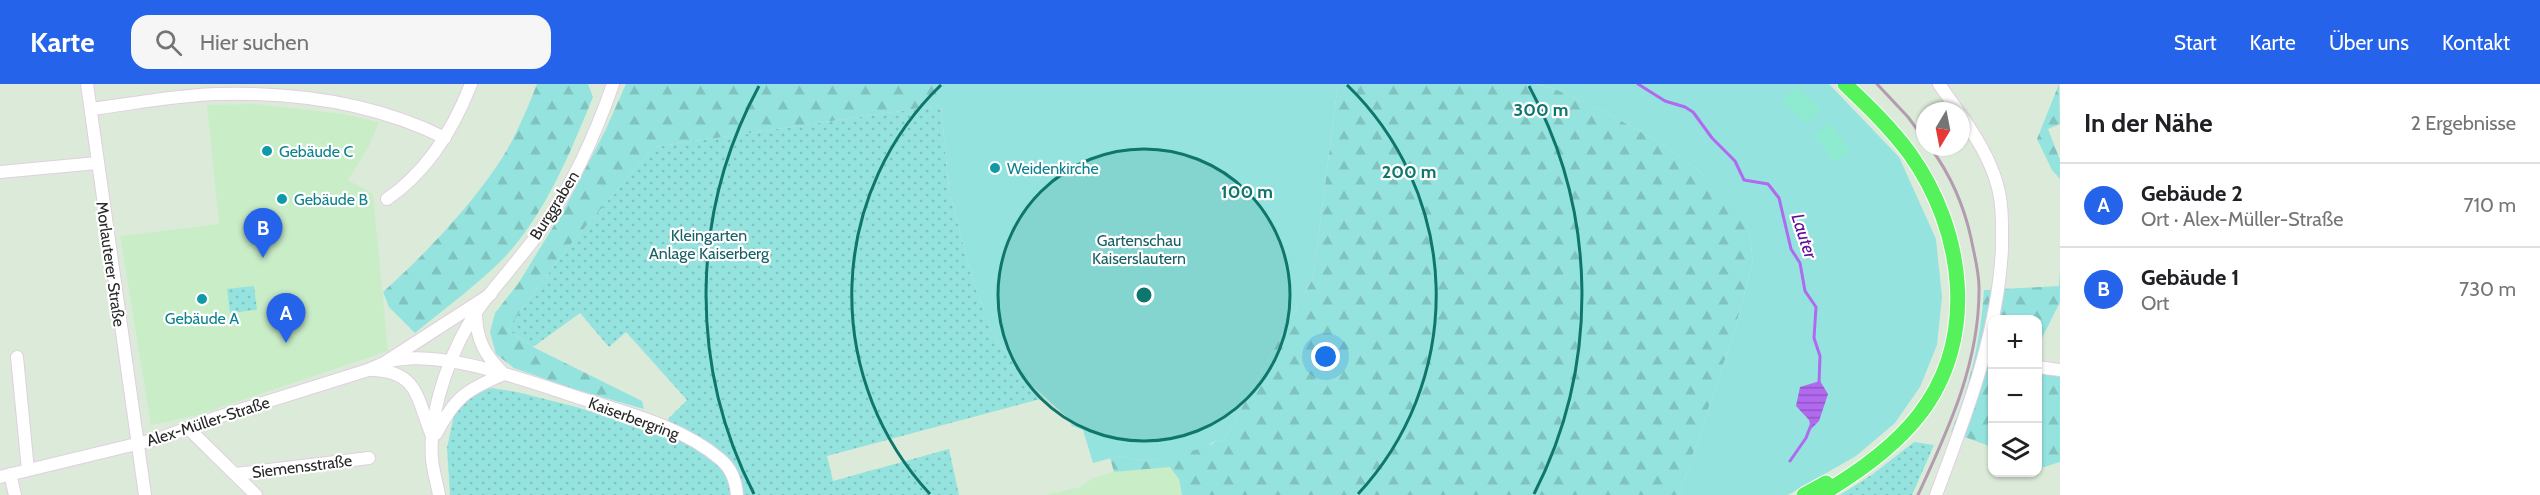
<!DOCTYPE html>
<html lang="de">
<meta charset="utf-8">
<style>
:root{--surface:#fff;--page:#f6f6f6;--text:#202124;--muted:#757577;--line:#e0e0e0;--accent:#2563eb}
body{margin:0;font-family:Cabin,sans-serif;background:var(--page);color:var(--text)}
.controls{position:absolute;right:18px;bottom:18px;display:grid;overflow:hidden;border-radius:12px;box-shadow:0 2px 4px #0004}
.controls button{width:54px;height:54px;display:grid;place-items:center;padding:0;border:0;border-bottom:2px solid var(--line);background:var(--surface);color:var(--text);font:30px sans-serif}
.compass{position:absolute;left:1916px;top:18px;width:54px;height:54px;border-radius:50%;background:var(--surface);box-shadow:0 2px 4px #0004;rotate:190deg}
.you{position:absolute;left:1326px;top:273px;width:21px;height:21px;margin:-15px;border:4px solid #fff;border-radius:50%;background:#1a73e8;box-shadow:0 0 0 9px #1a73e833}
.badge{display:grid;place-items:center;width:39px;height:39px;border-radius:50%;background:var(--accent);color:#fff;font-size:20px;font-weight:700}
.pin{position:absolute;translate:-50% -50px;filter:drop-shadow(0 2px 3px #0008)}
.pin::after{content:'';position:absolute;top:32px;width:21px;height:18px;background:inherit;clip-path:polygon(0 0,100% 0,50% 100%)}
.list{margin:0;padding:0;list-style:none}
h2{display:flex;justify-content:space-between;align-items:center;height:78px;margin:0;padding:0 24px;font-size:26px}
h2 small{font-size:20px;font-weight:400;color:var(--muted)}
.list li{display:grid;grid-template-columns:39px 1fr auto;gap:18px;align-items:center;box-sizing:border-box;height:84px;padding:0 24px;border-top:2px solid var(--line)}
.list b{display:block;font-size:22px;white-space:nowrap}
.list p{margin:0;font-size:20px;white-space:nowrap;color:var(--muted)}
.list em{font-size:20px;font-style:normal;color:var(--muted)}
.icon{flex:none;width:33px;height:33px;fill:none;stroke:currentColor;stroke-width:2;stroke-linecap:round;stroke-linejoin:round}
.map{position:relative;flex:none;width:2060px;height:411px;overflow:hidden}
header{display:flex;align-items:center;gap:36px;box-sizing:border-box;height:84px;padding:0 30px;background:var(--accent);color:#fff}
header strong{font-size:28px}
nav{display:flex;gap:33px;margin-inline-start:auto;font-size:21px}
.search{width:420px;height:54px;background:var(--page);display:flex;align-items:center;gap:15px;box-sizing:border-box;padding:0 21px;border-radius:18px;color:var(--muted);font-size:22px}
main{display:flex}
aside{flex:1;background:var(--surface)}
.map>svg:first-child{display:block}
.education{fill:#c9edc7}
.grass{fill:url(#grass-dots)}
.forest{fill:url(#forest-firs)}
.park{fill:#94e3de}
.pitch{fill:#8febcf}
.water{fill:url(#water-rules)}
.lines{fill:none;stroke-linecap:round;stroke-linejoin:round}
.stream{stroke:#b169f0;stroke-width:3}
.minor-casing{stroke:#e1cee0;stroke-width:14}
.major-casing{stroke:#fff;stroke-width:17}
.minor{stroke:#fff;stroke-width:12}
.major{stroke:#56f25c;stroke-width:15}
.rail{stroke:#b39cb0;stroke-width:3}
.ring{fill:none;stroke:#0f766e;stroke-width:3}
.culture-dot{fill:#0f9aa8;stroke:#fff;stroke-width:2}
.labels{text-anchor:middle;stroke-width:4.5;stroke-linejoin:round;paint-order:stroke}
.culture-label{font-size:16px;fill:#0d838f;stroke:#fff;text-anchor:start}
.street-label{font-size:16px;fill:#282828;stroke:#fff}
.park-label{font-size:16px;fill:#186065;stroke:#fff}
.water-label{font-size:18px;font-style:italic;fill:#620b99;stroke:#fff}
.centre{fill:#0f766e;stroke:#fff;stroke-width:3}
.ring-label{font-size:18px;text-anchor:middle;font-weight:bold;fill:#0f766e;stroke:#fff;stroke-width:4.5;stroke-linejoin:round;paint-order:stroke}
</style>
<header>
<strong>Karte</strong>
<div class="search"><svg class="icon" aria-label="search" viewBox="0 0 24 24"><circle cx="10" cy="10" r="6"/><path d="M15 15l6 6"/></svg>Hier suchen</div>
<nav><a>Start</a><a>Karte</a><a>Über uns</a><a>Kontakt</a></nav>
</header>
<main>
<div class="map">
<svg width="2060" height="411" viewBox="0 0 2060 411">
<defs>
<pattern id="grass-dots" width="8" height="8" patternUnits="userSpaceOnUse" patternTransform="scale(1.5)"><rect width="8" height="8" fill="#94e3de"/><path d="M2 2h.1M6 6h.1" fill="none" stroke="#80c3be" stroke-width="1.8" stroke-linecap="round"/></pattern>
<pattern id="forest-firs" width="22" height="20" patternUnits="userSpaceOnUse" patternTransform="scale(1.5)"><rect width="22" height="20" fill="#94e3de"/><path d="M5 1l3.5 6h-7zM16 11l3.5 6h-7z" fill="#80c3be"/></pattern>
<pattern id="water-rules" width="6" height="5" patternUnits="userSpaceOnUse" patternTransform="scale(1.5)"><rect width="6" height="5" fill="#b169f0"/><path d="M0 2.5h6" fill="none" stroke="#9056c2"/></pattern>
</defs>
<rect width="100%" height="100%" fill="#dcebd9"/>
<!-- education -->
<path class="education" d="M254 20 343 30 379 38 368 64 348 96 373 110 388 267 198 331 151 341 120 152 219 140 207 21Z
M1170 382 1179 395 1182 411H1046L1080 403 1093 394 1114 388Z"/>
<!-- grass -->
<path class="grass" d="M941 21 949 106 971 190 993 251 1025 295 1044 314 827 372 833 397 949 365 959 411H450L447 364 455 326 469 310 492 304 517 308 580 324 661 352 669 334 687 316 626 248 609 263 580 229 533 263 507 245 569 162 654 63Z
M254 202 257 226 230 229 227 205Z
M1914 358 1934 361 1912 411H1840L1873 390Z"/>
<!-- forest -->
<path class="forest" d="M537 0H588L593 13C570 69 546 129 504 174 477 201 444 225 415 249L389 223 383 208C427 169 486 107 513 55 522 37 530 18 537 0Z
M626 0H957L955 31 941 21 654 63 569 162 507 245 533 263 642 317 644 325 574 305 514 284 496 270 490 248 495 229 518 200 567 120 605 47Z
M1338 0H1535L1553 4 1606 28 1660 59 1697 85 1733 117 1749 145 1753 178 1733 252 1679 411H1182L1179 395 1170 383 1114 388 1110 374 1118 372 1151 378 1212 360 1216 356 1223 358 1313 194Z
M2059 0 2060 40 2048 45 2060 76V95L2052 86 2037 55Z
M2060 185V218L2038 262V236H1992V363L1951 348C1970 301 1981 256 1984 206L2059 202Z
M2038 288 2060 291V378L2038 385Z"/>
<!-- park -->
<path class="park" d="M939 0H1338L1313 194 1223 358 1216 356 1206 363 1151 378 1118 372 1093 379 1083 346 1072 342 1068 334 1025 295 993 251 971 190 949 106Z
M1536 0H1829L1899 73 1936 155 1942 213 1937 261 1920 303 1895 339 1856 372 1788 411H1679L1733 252 1753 178 1749 145 1732 117 1697 85 1660 59 1606 28 1553 4Z"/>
<!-- pitch -->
<path class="pitch" d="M1797 2 1821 26 1806 40 1782 17Z
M1831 39 1850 67 1834 79 1814 51Z"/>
<!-- water -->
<path class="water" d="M1820 297 1828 310 1819 337 1811 345 1809 336 1796 322 1800 303Z"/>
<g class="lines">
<!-- stream -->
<path class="stream" d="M1638 0 1665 17 1685 23 1693 28 1712 54 1735 77 1744 96 1768 100 1779 114 1791 165 1800 179 1805 207 1816 223 1814 254 1820 272 1819 299
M1790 377 1806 354 1811 341"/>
<!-- minor casing -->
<g class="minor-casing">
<path id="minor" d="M87 0 145 411
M1939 0 1958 27
M91 25C132 20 176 11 218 10 296 8 375 19 445 54
M0 88 97 79
M387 115C428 87 453 46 471 0
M476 232C477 257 485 271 503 289
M17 273 28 386
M391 277C442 265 524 296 574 312 622 328 680 341 720 375 731 384 736 397 737 411
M2038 283 2060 286
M372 286C419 287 417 316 432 352
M189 345 256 411
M436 350C455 313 466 306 504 290
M10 390 15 411
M236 390 369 374
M0 393 161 354 218 333 368 286 384 279 491 210
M439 411C437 399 433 387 432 375 428 326 452 261 481 221 501 195 524 170 543 143 573 100 596 49 613 0
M1936 411C1966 331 1998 250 2002 164 2002 143 2003 120 1997 100 1990 75 1976 53 1961 31"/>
</g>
<!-- major casing -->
<g class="major-casing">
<path id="major" d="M1804 411 1826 399
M1820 411C1856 390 1894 363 1919 331 1979 254 1964 146 1910 70 1891 44 1868 22 1845 0"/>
</g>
<!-- minor -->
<use href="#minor" class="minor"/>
<!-- major -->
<use href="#major" class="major"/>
<!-- rail -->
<path class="rail" d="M1877 0 1908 33 1925 56
M1918 411C1949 344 1980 278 1979 203 1979 187 1974 170 1971 154 1964 122 1950 90 1930 63"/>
</g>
<!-- distance rings -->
<circle cx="1144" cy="211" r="146" fill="#0f766e" fill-opacity=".12"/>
<g class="ring">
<circle cx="1144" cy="211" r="146"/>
<path d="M930 410A292 292 0 0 1 941 1M1347 1A292 292 0 0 1 1358 410"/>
<path d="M754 410A438 438 0 0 1 759 2M1529 2A438 438 0 0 1 1534 410"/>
</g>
<!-- markers -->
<g class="culture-dot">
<circle cx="267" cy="67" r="6"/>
<circle cx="995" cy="84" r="6"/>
<circle cx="282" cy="115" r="6"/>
<circle cx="202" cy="215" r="6"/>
</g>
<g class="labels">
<!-- culture labels -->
<g class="culture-label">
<text x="279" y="73">Gebäude C</text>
<text x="1007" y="90">Weidenkirche</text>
<text x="294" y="121">Gebäude B</text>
<text x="202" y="240" text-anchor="middle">Gebäude A</text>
</g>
<!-- street labels -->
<g class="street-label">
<text transform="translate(554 121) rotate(-58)" y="6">Burggraben</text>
<text transform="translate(111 180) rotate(82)" y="6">Morlauterer Straße</text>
<text transform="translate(634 334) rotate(20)" y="6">Kaiserbergring</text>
<text transform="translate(208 337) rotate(-18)" y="6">Alex-Müller-Straße</text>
<text transform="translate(302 382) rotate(-7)" y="6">Siemensstraße</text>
</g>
<!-- park labels -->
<g class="park-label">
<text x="709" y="157">Kleingarten<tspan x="709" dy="18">Anlage Kaiserberg</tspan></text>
<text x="1139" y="162">Gartenschau<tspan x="1139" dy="18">Kaiserslautern</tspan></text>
</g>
<!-- water labels -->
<g class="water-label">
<text transform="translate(1804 152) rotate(72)" y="6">Lauter</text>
</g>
</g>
<circle cx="1144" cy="211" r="9" class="centre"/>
<g class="ring-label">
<text x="1541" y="32">300 m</text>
<text x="1409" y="94">200 m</text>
<text x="1247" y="114">100 m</text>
</g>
</svg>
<div class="controls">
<button>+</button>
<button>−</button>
<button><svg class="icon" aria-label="layers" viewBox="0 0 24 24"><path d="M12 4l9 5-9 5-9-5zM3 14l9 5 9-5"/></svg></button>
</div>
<svg class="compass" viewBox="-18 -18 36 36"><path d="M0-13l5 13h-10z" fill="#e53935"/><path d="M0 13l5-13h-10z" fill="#757577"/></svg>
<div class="you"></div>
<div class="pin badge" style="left:286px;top:259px">A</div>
<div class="pin badge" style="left:263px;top:174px">B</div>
</div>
<aside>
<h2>In der Nähe<small>2 Ergebnisse</small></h2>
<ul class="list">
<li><span class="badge">A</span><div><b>Gebäude 2</b><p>Ort · Alex-Müller-Straße</p></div><em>710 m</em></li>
<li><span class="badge">B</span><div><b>Gebäude 1</b><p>Ort</p></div><em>730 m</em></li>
</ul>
</aside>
</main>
